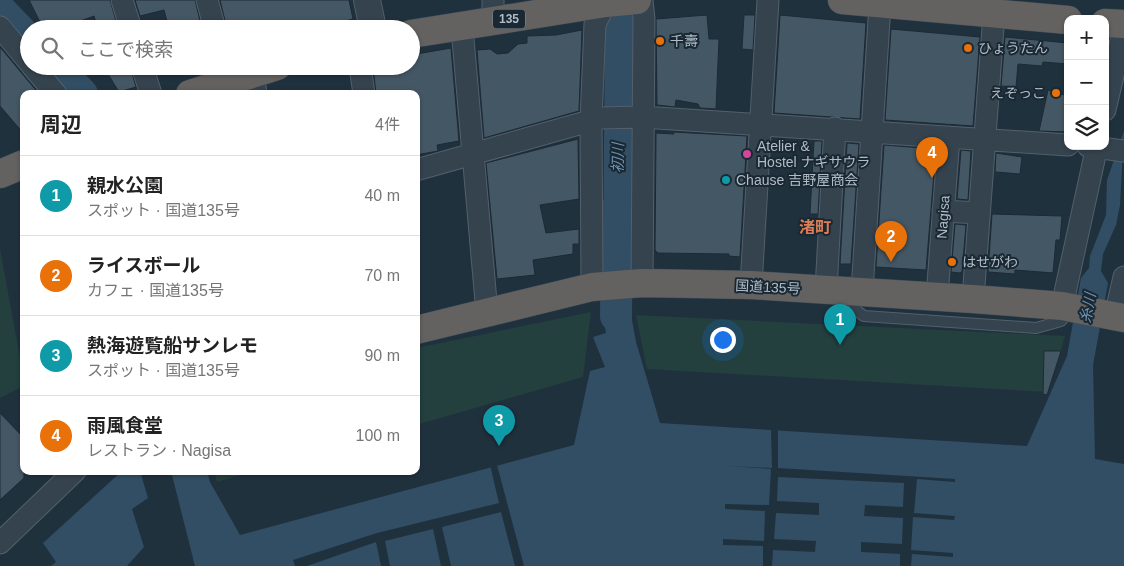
<!DOCTYPE html>
<html lang="ja">
<meta charset="utf-8">
<style>
:root{--surface:#fff;--page:#f2f2f2;--text:#222;--muted:#767676;--line:#e0e0e0;--accent:#4c6a85}
body{margin:0;font-family:Arial,"Noto Sans JP",sans-serif;background:var(--page);color:var(--text)}
.controls{position:absolute;right:15px;top:15px;display:grid;overflow:hidden;border-radius:10px;box-shadow:0 1px 4px #0004}
.controls button{width:45px;height:45px;display:grid;place-items:center;padding:0;border:0;border-bottom:1px solid var(--line);background:var(--surface);color:var(--text);font:25px sans-serif}
.you{position:absolute;left:722px;top:339px;width:18px;height:18px;margin:-12px;border:4px solid #fff;border-radius:50%;background:#1a73e8;box-shadow:0 0 0 8px #1a73e833}
.badge{display:grid;place-items:center;width:32px;height:32px;border-radius:50%;background:var(--accent);color:#fff;font-size:16px;font-weight:700}
.pin{position:absolute;translate:-50% -41px;filter:drop-shadow(0 1px 2px #0008)}
.pin::after{content:'';position:absolute;top:26px;width:18px;height:15px;background:inherit;clip-path:polygon(0 0,100% 0,50% 100%)}
.list{margin:0;padding:0;list-style:none}
h2{display:flex;justify-content:space-between;align-items:center;height:65px;margin:0;padding:0 20px;font-size:21px}
h2 small{font-size:16px;font-weight:400;color:var(--muted)}
.list li{display:grid;grid-template-columns:32px 1fr auto;gap:15px;align-items:center;box-sizing:border-box;height:80px;padding:0 20px;border-top:1px solid var(--line)}
.list b{display:block;font-size:19px;white-space:nowrap}
.list p{margin:0;font-size:16px;white-space:nowrap;color:var(--muted)}
.list em{font-size:16px;font-style:normal;color:var(--muted)}
.icon{flex:none;width:28px;height:28px;fill:none;stroke:currentColor;stroke-width:2;stroke-linecap:round;stroke-linejoin:round}
.map{position:relative;flex:none;width:1124px;height:566px;overflow:hidden}
.search{position:absolute;background:var(--surface);box-shadow:0 1px 4px #0004;left:20px;top:20px;width:400px;height:55px;display:flex;align-items:center;gap:12px;box-sizing:border-box;padding:0 18px;border-radius:28px;color:var(--muted);font-size:19px}
.panel{position:absolute;background:var(--surface);box-shadow:0 1px 4px #0004;left:20px;top:90px;width:400px;height:385px;border-radius:10px}
.map>svg:first-child{display:block}
.green{fill:#233f3e}
.water{fill:#314e65}
.pier{fill:#20313e}
.lines{fill:none;stroke-linecap:round;stroke-linejoin:round}
.river{stroke:#314e65;stroke-width:32}
.building{fill:#445764;stroke:#1c2a35}
.service-casing{stroke:#53606c;stroke-width:12}
.minor-casing{stroke:#53606c;stroke-width:23}
.tertiary-casing{stroke:#53606c;stroke-width:28}
.trunk-casing{stroke:#404d59;stroke-width:29}
.service{stroke:#35434e;stroke-width:10}
.minor{stroke:#35434e;stroke-width:21}
.tertiary{stroke:#35434e;stroke-width:26}
.trunk{stroke:#646260;stroke-width:28}
.food-dot{fill:#e8710a;stroke:#1a2833;stroke-width:2}
.hotel-dot{fill:#d1479c;stroke:#1a2833;stroke-width:2}
.culture-dot{fill:#0f9aa8;stroke:#1a2833;stroke-width:2}
.labels{text-anchor:middle;stroke-width:4;stroke-linejoin:round;paint-order:stroke}
.shield{fill:#1a2833;stroke:#83909c;stroke-width:1}
.shield-label{font-size:12px;font-weight:bold;fill:#b0bdc9}
.poi-label{font-size:14px;fill:#b0bdc9;stroke:#1a2833;text-anchor:start}
.street-label{font-size:14px;fill:#b0bdc9;stroke:#1a2833}
.water-label{font-size:15px;font-style:italic;fill:#6d93b0;stroke:#1a2833}
.quarter-label{font-size:16px;font-weight:bold;fill:#de7e56;stroke:#1a2833}
</style>
<div class="map">
<svg width="1124" height="566" viewBox="0 0 1124 566">
<rect width="100%" height="100%" fill="#20313e"/>
<!-- green -->
<path class="green" d="M0 249 23 373 21 387 0 398Z
M591 312 583 377 416 425V348Z
M636 315 1065 336 1048 392 647 369Z
M214 471H254L217 482Z"/>
<!-- water -->
<path class="water" d="M613 0H637L633 252 603 254 605 25Z
M1124 131 1120 205 1116 225 1103 254 1101 271 1108 283 1093 365 1095 459 1124 464V566H195L171 471H207L210 482 240 535 574 445 590 371 605 367 593 337 606 333 602 311 630 309 636 342 660 423 1027 446 1067 356 1081 278 1089 268 1090 256 1106 215 1107 180Z
M122 471H140L148 498 132 509 144 547 127 566H51L56 562 43 543Z"/>
<!-- pier -->
<path class="pier" d="M771 430H778V468L955 479V482L917 479 914 513 955 516 954 520 913 517 911 550 953 553V557L912 554 911 566H900V554L861 552V542L902 544 903 518 864 516 865 505 903 507 904 483 778 477 777 501 819 503V515L776 513 774 539 816 541 815 552 773 550 772 566H763V546L723 545V539L764 541 765 511 725 509V504L769 505 771 469 728 466 772 468Z
M490 465H497L524 566H515L501 512 442 527 451 566H441L433 529 385 541 390 566H381L376 542 307 566H295L293 560 377 533 499 503Z"/>
<g class="lines">
<!-- river -->
<path class="river" d="M0 10 29 40
M55 66 82 94
M616 316 617 209"/>
</g>
<!-- building -->
<path class="building" d="M29 0H110L118 28 98 29 94 16 59 29H49L44 20 40 22Z
M135 0H195L202 29H200L198 23 169 29 164 10 140 16Z
M220 0H349L353 19 316 29H273L270 22 247 29H227Z
M707 15 709 39H719L716 109 700 108 698 104 676 100 675 107 657 105 656 19Z
M744 15H755L753 50 742 49Z
M780 15 866 23 860 119 774 113Z
M891 29 980 37 973 126 885 120Z
M582 30 579 111 484 138 477 50 490 49 497 54 508 53 518 44 527 43V36L556 35Z
M1005 37 1068 43V64L1043 62 1042 66 1018 64 1016 87 1001 86Z
M0 47 39 94H24V134L0 106Z
M451 48 459 141 437 145 438 151 416 155V94H376L373 66H411V55Z
M103 66H130L136 87 119 92Z
M1048 90 1068 96V132L1039 131Z
M673 132 747 136 740 257 729 256V254L658 253 655 250 656 133 674 134Z
M578 139 579 199 540 205 546 233 579 229V244H573V254L533 260 535 275 497 279 486 163Z
M814 141H822L818 214H810Z
M847 143 859 144 851 264H840Z
M884 145 936 149 926 270 876 267Z
M961 150 971 151 968 200 957 199Z
M996 153 1022 157 1020 174 995 172Z
M992 214 1062 216 1060 240H1056L1053 273 1015 270V274L988 272Z
M955 224 966 225 962 272 959 273 951 272Z
M1044 351H1061L1047 395 1043 394Z
M0 413 24 438V478L0 500Z"/>
<g class="lines">
<!-- service casing -->
<g class="service-casing">
<path id="service" d="M849 293 857 311 864 316 1036 328 1061 321 1070 311"/>
</g>
<!-- minor casing -->
<g class="minor-casing">
<path id="minor" d="M122 0 131 29
M207 0 215 29
M642 0 644 19 642 283
M493 22V0
M0 27 29 62
M462 28 487 313
M32 66 56 94
M142 66 151 94
M360 66 364 94
M253 73 256 94
M1105 110 1124 28
M1088 146 1124 151
M416 170 600 118 642 117 1068 145
M943 211 979 213
M751 285 768 0
M592 287 591 120 595 24 607 0
M826 289 835 128
M862 292 880 4
M937 297 949 137
M973 299 994 14
M1062 306 1097 146
M1115 316 1124 277
M0 543 75 471"/>
</g>
<!-- tertiary casing -->
<g class="tertiary-casing">
<path id="tertiary" d="M367 0 373 29"/>
</g>
<!-- trunk casing -->
<g class="trunk-casing">
<path id="trunk" d="M842 0 1068 20
M1105 23 1124 24
M411 34 606 3 637 0
M190 94 277 66
M0 174 24 164
M416 330 592 287 642 283 751 285 973 299 1062 306 1124 318"/>
</g>
<!-- service -->
<use href="#service" class="service"/>
<!-- minor -->
<use href="#minor" class="minor"/>
<!-- tertiary -->
<use href="#tertiary" class="tertiary"/>
<!-- trunk -->
<use href="#trunk" class="trunk"/>
</g>
<!-- markers -->
<g class="food-dot">
<circle cx="660" cy="41" r="5"/>
<circle cx="968" cy="48" r="5"/>
<circle cx="1056" cy="93" r="5"/>
<circle cx="952" cy="262" r="5"/>
</g>
<circle class="hotel-dot" cx="747" cy="154" r="5"/>
<circle class="culture-dot" cx="726" cy="180" r="5"/>
<g class="labels">
<!-- shield labels -->
<rect class="shield" x="493" y="9.5" width="32" height="19" rx="4"/>
<g class="shield-label">
<text x="509" y="23">135</text>
</g>
<!-- poi labels -->
<g class="poi-label">
<text x="670" y="46">千壽</text>
<text x="978" y="53">ひょうたん</text>
<text x="1046" y="98" text-anchor="end">えぞっこ</text>
<text x="757" y="151">Atelier &amp;<tspan x="757" dy="16">Hostel ナギサウラ</tspan></text>
<text x="736" y="185">Chause 吉野屋商会</text>
<text x="962" y="267">はせがわ</text>
</g>
<!-- street labels -->
<g class="street-label">
<text transform="translate(943 217) rotate(-86)" y="5">Nagisa</text>
<text transform="translate(768 287) rotate(3)" y="5">国道135号</text>
</g>
<!-- water labels -->
<g class="water-label">
<text transform="translate(618 158) rotate(-89)" y="5">初川</text>
<text transform="translate(1088 308) rotate(-80)" y="5">糸川</text>
</g>
<!-- quarter labels -->
<g class="quarter-label">
<text x="815" y="233">渚町</text>
</g>
</g>
</svg>
<div class="controls">
<button>+</button>
<button>−</button>
<button><svg class="icon" aria-label="layers" viewBox="0 0 24 24"><path d="M12 4l9 5-9 5-9-5zM3 14l9 5 9-5"/></svg></button>
</div>
<div class="you"></div>
<div class="pin badge" style="left:840px;top:345px;background:#0f9aa8">1</div>
<div class="pin badge" style="left:891px;top:262px;background:#e8710a">2</div>
<div class="pin badge" style="left:499px;top:446px;background:#0f9aa8">3</div>
<div class="pin badge" style="left:932px;top:178px;background:#e8710a">4</div>
<div class="search"><svg class="icon" aria-label="search" viewBox="0 0 24 24"><circle cx="10" cy="10" r="6"/><path d="M15 15l6 6"/></svg>ここで検索</div>
<section class="panel">
<h2>周辺<small>4件</small></h2>
<ul class="list">
<li><span class="badge" style="background:#0f9aa8">1</span><div><b>親水公園</b><p>スポット · 国道135号</p></div><em>40 m</em></li>
<li><span class="badge" style="background:#e8710a">2</span><div><b>ライスボール</b><p>カフェ · 国道135号</p></div><em>70 m</em></li>
<li><span class="badge" style="background:#0f9aa8">3</span><div><b>熱海遊覧船サンレモ</b><p>スポット · 国道135号</p></div><em>90 m</em></li>
<li><span class="badge" style="background:#e8710a">4</span><div><b>雨風食堂</b><p>レストラン · Nagisa</p></div><em>100 m</em></li>
</ul>
</section>
</div>
